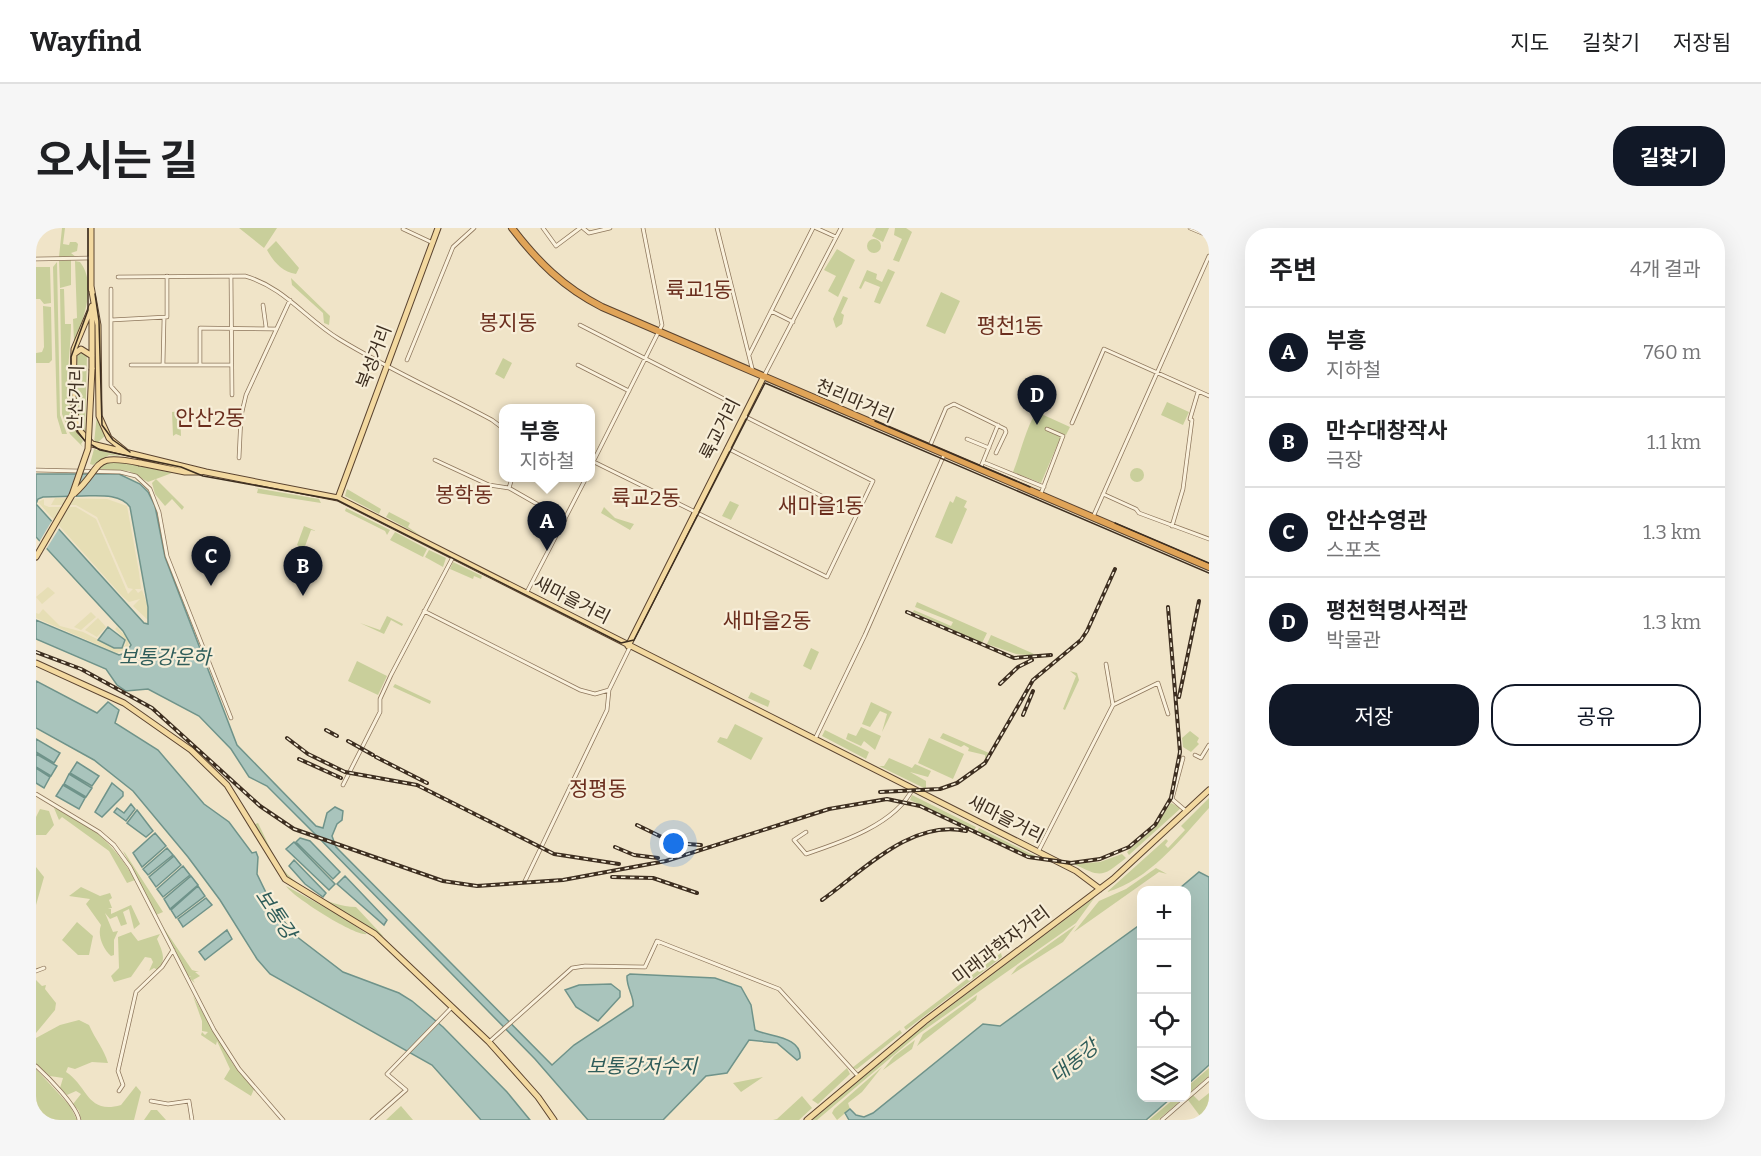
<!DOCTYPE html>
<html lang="ko">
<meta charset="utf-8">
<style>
:root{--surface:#fff;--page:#f6f6f6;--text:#202124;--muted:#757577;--line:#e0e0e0;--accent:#111827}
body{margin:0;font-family:Bitter,"Noto Sans KR",serif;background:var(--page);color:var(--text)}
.controls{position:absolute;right:18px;bottom:18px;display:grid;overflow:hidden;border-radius:12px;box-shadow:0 6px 24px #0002}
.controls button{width:54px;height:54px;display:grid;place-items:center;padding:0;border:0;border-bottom:2px solid var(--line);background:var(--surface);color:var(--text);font:30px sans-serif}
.you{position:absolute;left:638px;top:616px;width:21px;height:21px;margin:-15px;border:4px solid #fff;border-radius:50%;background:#1a73e8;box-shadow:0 0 0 9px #1a73e833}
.badge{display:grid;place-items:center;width:39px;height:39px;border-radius:50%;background:var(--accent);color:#fff;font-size:20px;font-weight:700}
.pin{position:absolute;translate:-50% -50px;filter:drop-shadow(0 2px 3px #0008)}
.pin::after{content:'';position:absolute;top:32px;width:21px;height:18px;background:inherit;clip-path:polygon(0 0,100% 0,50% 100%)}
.popup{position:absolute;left:463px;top:176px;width:96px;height:78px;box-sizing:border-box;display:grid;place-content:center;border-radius:12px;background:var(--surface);filter:drop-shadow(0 2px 4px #0005);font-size:20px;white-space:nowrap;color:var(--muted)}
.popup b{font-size:22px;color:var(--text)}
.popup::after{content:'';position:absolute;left:50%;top:100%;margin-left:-12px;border:12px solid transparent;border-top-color:var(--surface)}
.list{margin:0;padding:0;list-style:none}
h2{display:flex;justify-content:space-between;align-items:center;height:78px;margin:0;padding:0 24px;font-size:26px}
h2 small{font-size:20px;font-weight:400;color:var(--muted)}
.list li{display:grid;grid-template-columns:39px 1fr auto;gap:18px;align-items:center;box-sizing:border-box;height:90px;padding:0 24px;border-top:2px solid var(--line)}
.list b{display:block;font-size:22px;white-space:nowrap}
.list p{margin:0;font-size:20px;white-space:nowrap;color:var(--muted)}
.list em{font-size:20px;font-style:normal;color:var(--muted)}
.actions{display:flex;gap:12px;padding:18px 24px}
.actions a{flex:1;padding:14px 0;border:2px solid var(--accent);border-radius:24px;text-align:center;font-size:21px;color:var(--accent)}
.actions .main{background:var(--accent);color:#fff}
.icon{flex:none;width:33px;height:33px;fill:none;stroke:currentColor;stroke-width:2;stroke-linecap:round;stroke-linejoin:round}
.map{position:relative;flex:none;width:1173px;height:892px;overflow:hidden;border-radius:24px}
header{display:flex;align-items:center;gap:36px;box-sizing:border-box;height:84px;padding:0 30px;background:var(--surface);border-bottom:2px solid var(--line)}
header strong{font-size:28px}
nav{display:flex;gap:33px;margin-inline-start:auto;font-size:21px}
.intro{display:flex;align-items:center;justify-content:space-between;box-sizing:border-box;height:144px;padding:0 36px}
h1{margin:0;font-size:42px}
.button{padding:15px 27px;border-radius:24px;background:var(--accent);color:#fff;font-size:21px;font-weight:700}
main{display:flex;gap:36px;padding:0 36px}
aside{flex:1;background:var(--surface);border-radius:24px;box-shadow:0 6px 24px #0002}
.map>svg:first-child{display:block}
.farmland{fill:#e6deb5}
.green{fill:#c9cf9b}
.water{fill:#a9c4bc;stroke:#6f938a;stroke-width:1.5;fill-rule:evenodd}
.pier{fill:#f0e4c8}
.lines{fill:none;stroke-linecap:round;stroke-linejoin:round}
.minor-casing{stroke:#8d765c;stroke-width:4.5}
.major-casing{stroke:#5b4430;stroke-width:7}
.highway-casing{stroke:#5b4430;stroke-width:8}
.minor{stroke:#faf1dc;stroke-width:3}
.major{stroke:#f3d9a0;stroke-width:5}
.highway{stroke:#e0a458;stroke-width:6}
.tram{stroke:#3d2e20;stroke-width:1.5}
.rail-casing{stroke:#3d2e20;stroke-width:4}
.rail{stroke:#f7eed8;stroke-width:1.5;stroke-dasharray:4.5;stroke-linecap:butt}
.major-bridge-casing{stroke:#5b4430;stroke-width:7;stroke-linecap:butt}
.major-bridge{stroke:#f3d9a0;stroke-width:5}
.labels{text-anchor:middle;stroke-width:4.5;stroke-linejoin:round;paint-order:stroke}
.street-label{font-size:18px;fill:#3d2e20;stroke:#f7eed8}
.water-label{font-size:20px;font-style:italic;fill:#2f5d5a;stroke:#f7eed8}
.quarter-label{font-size:21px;fill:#6b2e1e;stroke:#f7eed8}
</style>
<header>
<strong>Wayfind</strong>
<nav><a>지도</a><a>길찾기</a><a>저장됨</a></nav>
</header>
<div class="intro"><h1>오시는 길</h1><a class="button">길찾기</a></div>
<main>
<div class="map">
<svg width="1173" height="892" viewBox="0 0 1173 892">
<rect width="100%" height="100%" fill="#f0e4c8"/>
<!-- farmland -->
<path class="farmland" d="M19 270 71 271 91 278 103 344 105 361H99L102 365 106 362 112 379V392L97 378 104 371 93 374 86 368 2 274 8 271V277L13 279H40L60 291 92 366 97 361 92 360 61 289 40 277H15Z
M12 359 19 365 6 376 0 369Z
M7 381 24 398 47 404 81 421 87 420 90 416 89 411 79 401 81 399 93 412 92 420 81 425 0 390V385L3 386Z
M55 384 60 389 45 402 38 399Z
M62 390 70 399 61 409 49 402Z"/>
<!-- green -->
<path class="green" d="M26 0H29L27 16 33 17 34 14H40L42 16 41 23 35 25 40 29H23Z
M203 0H241L228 20Z
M840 0H853L847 14 836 8Z
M859 0H870L876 4 863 34 857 32 866 11 858 7Z
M831 18a7 7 0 1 1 14 0a7 7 0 1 1-14 0Z
M240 13 263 40 260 46C246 44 237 33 231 22Z
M801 21 819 32 802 69 792 63 800 48 788 42Z
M35 32V57L24 60 23 33Z
M39 33 44 34C61 56 48 91 38 113L37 91 41 90Z
M21 34 24 187 31 206H26L21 189 17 39Z
M0 39H14L15 75 8 76 4 71H0Z
M852 41 859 44 844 76 838 74 844 59 829 53 825 61 823 60 831 42 841 46 840 51 846 54Z
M255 50 294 88 293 97 288 95 287 85 256 57Z
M24 61H28L29 96H35C35 132 22 183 47 213L45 216 47 219 34 206 26 186Z
M905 64 924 73 909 106 890 98Z
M807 68 812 70 805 85 808 87 806 96 800 100 797 91Z
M7 78 15 79 16 132 13 135H0V125L6 124 8 119Z
M45 123 51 125 49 207 39 186 40 126Z
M467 130 476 135 468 151 459 146Z
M1131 174 1153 184 1147 197 1125 187Z
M992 180 1034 199 1030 207 1026 206 1005 255 977 244C985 224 989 203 999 186L991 183Z
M144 183 145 208 140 206 137 208 136 184Z
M61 186 69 208 60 216 58 215Z
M58 221 85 228 73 227 57 237 54 236Z
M81 233 136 245 112 254 93 243 62 241 72 234Z
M1094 247a7 7 0 1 1 14 0a7 7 0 1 1-14 0Z
M120 251 148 279 146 282 136 271 129 278 119 266 116 255Z
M219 260 283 271 285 275 221 265 222 261Z
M311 261 345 281 343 286 309 268Z
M920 268 931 273 928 279 931 281 916 316 899 309 914 273 917 275Z
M694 273 703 277 695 292 686 288Z
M568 279 579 290 598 296 594 302 565 285Z
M310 280 354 302 351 307 349 303 309 283Z
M353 284 374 295 372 299 385 308 350 289Z
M268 298 280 303 275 302 268 321 261 317Z
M359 304 391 321 387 329 354 312Z
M393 322 410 330 407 339 389 329Z
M417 334 446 348 445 351 438 348 437 351 414 341Z
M881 374 951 405 946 415 877 384 878 382 915 398 917 394 879 379Z
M351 388 367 396 366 398 355 392 348 406 324 395 344 402Z
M955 407 996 425 1001 428 980 426 951 416Z
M775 420 783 424 775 442 767 438Z
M321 433 351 448 342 467 312 453Z
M1034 443 1041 445 1043 452 1029 482 1027 481 1040 448Z
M359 456 395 473 394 476 357 459Z
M715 464 734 473 732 479 712 470Z
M835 474 856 484 846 504 851 486 844 483 834 499 826 496Z
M699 496 727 510 715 532 681 514 684 509 691 511Z
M825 499 845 508 839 522 828 513 825 518 810 511 812 505 820 508Z
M789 502 833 524 830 531 786 508Z
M1154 503 1163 510 1161 514 1163 516 1155 524 1147 519 1146 510Z
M907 505 953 525 949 531V527L932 523 933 520 928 517 925 519 904 510Z
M893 510 928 526 917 551 882 535Z
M853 530 876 540 879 536 895 543 892 549 874 544 890 553V561L843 538H848Z
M876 567 940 599 938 602 874 572Z
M1173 570V580C1144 612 1113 652 1071 664L1130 611 1132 613 1129 617 1132 620 1149 602 1145 598Z
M1135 575 1145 580 1093 627 1091 624 1119 599Z
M18 580C52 591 82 621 99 652L91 655 73 623 26 589 23 592Z
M4 581 13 583 18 597 10 607H0V589Z
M222 595C228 607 234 621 241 633 256 657 292 679 320 679L348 709 249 649 217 597Z
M943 600 1005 631C982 626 962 615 941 604Z
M87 623 89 625 127 684 120 687Z
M1086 626 1090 630C1066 649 1066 650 1038 636L1064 634Z
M0 639 8 649 0 677Z
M1120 640 1131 646 1123 644 1038 704 1063 673 1090 661Z
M250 658 305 688 331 706C320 709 257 669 250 658Z
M45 659 64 668 74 665 76 670 73 672 76 680H72L75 681V686L95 677 104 696 98 701 93 681 87 684 91 696 85 698 81 688 74 691 69 685 77 704 82 703 78 712V727L75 728C67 721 61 707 65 697L50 676 54 671 33 668Z
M1059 669 1040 695 884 805 781 892H776L867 814Z
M123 693 156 742 163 744H159L164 748 157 752 159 755 153 750 155 748 152 749Z
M41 694 57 708 53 727H42L26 712Z
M1040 697 1027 714 975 747 981 739Z
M95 704 102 713 124 706 121 711C126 723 131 731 122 742L118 740 113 743 117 734 115 730 109 729 95 749 78 754 75 748 83 740 82 709Z
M965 725 966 729 870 802 868 799Z
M0 752 6 758 10 757 9 761 20 775 19 782 0 805Z
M941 767 940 772 881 818 887 806Z
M157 768 197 836 218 861 215 868 188 851 194 841 181 813 180 817 165 807 166 804 169 807 172 804 166 803V793Z
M43 792 53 797C59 811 68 821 72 835L56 834 39 841 32 839 30 844C52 858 51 887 85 877L100 858 105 864 98 892H45L43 883 37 876 45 866 40 863 31 867 24 860 27 850 14 848 0 836V810L24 797Z
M864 802 866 805 821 841 816 840Z
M879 812 876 821 847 842 858 828Z
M846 839 826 864 812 875 814 881 801 892 796 885 798 881Z
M811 840 814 846 782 876 776 872Z
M1173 840V848L1151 867V859Z
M0 841 34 878 41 892H0Z
M727 849 705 864 697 855Z
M1173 865V892H1167L1152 872 1157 867 1163 873Z
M766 868 776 880 763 892H737L741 891Z
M1139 870 1143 874 1122 892H1113Z
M365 878 377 892H350Z
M115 882H121L130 892H108Z"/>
<!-- water -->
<path class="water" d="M0 246H83L104 256 112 264 119 278 129 329 201 517 280 598 287 600 291 585 299 579 307 583 306 592 301 596 296 608 300 619 516 837 538 817 597 778C599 770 590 759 591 748L594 746 679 750 705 759 715 777 719 802C733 809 766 808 764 830L761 832 741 815 713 812 691 845 670 848 627 892H552L499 831 280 607 231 558 213 549 195 521 163 488 112 461 90 463 81 457 70 441 0 411V392L83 427 90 425 95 417 87 403 0 309ZM46 268C61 268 84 265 94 279L112 379V396L108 395 0 276 2 271 7 269Z
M72 399 89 412 86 420H78L62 412Z
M0 453 61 485 72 474 83 482 79 495 122 522 168 576 193 594 216 625 220 624 222 629 221 646 238 681 260 708 307 744 363 765 376 773 407 799 471 864 494 892H445L396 837 234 746 221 731 184 672 152 629 97 563 58 532 0 500Z
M0 511 24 525 18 535 0 524Z
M0 526 21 538 15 548 0 539Z
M41 534 63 548 56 558 34 545Z
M0 540 14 549 8 560 0 555Z
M33 546 56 560 50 569 28 556Z
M76 555 87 564V568L66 589 59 584Z
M27 557 49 570 43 581 20 568Z
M95 576 99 581 90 593 78 584 81 580 88 585Z
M101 582 117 603 110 609 91 595Z
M119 605 130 618 106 639 97 625Z
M264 610 274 613 304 644 297 651 260 614Z
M258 614 299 656 293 662 250 621Z
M131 620 137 627 112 647 107 641Z
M138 628 145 637 120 659 113 649Z
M258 632 290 665 287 669 269 656 253 638Z
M147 638 154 647 127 669 121 661Z
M1163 644 1173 649V837L1151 857 1150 662 1144 660Z
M155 648 162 657 134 681 128 671Z
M309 648 351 692 348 697 301 656Z
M162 658 169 668 140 690 135 682Z
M170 670 176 677 147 699 142 691Z
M1105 696 1106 870 1134 871 1110 892H813L809 885 814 881 820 887 828 889 837 885 947 796 964 798Z
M191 702 196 711 169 732 163 724Z
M575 756 584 763V769L562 793 540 779 529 762 543 757Z"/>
<!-- pier -->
<path class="pier" d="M17 291 24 299 9 323 2 316Z"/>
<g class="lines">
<!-- minor casing -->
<g class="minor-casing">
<path id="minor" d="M507 0 520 18 544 0
M547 0 553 5 574 0
M681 0 717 144
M780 0 800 9
M1154 0 1173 8
M367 1 397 15
M0 31 55 30
M195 48 196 167
M82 49 209 48C248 59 270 91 303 111 352 141 406 165 456 192L468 201
M75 61V158L83 167V174
M227 77 230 99
M735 83 757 94
M75 92 131 89V48
M544 97 696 175
M713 127 777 0
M371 132 417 19 438 0
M127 136 128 91
M164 136V100L240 101
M95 137H195
M542 137 593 163
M728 148 805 0
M1036 195 1068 121 1173 168
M931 211 953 220
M691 220 821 286
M893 220 910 180 918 176 969 201 970 204 960 225
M203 230 205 188 210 167 254 72
M399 232 453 257 473 260
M558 234 791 349 837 253 708 188
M947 234 1008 259
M554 240 626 97 607 0
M944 241 962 197
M0 242 84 244 100 248 114 261 123 284 131 328 195 490
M476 250 473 260 529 292
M1067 266 1100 281 1103 285 1173 311
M1004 268 1027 208 1011 201
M1057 289 1173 28
M1136 298 1147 261 1156 192 1154 191 1162 164
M491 364 550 250
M388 383 544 462 559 466 573 462
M1077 477 1122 455 1132 486
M344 483V471L355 447 417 329
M779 511 829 407 908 227
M1159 527 1165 530 1173 517
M1147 530 1136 571 1150 583
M307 557 344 484
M0 566 63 604 78 617 94 639 178 802 203 841 247 892
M770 604 758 612 770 626C806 614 860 596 877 560
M1002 624 1077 477 1070 436
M489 653 571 482 573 462 594 419
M0 743 8 740
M453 814 536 740 549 738 609 739 621 713 743 761 822 848
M0 838C11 848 41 878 43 892
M83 863 87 857 82 843 100 764 126 739 137 722
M115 873 132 876 153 873 156 892
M336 892 370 862 351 846 415 780
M1126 892 1173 851"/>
</g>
<!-- major casing -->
<g class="major-casing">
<path id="major" d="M55 0V61
M55 58 62 97 63 188 73 210 89 223
M56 78 38 121 37 176 43 202 56 216 170 244 302 270 1040 643 1064 661
M56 82V141
M38 126 45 121 56 128
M104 235 149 244H165
M302 270 402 0
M0 329 36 267
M592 418 727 150
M0 435 88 475 155 522 191 557 249 651 339 706 453 814 502 869 518 892
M771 892 889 793 1077 651 1173 562"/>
</g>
<!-- highway casing -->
<g class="highway-casing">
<path id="highway" d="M476 0C502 34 527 59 566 79L1173 339"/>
</g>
<!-- minor -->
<use href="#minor" class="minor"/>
<!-- major -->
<use href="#major" class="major"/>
<!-- highway -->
<use href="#highway" class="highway"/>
<!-- tram -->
<path class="tram" d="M52 0V82L35 129 36 188 42 204 49 213 64 222 145 239 167 248 301 272 585 415 598 412 729 155 1173 345
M59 66 63 93 66 197 77 212 94 224
M839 193 994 259
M1079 295 1173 335"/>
<!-- rail casing -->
<g class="rail-casing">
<path id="rail" d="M871 384 978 430 1015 427
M0 424 45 441 116 480 224 578 258 601 407 653 441 658 527 652 630 633 793 581 851 571 884 578 992 629 1035 635 1064 631 1093 619 1119 597 1135 570 1144 524 1132 379
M964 456 982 439 996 432
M1143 469 1163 373
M987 487 997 463
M290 502 301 508
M251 510 272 526 309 544 381 557 518 626 583 636
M312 513 337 527
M340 529 391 555
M263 531 305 550
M844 564 904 561 921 555 949 535 997 452 1045 412 1051 403 1079 341
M601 597 638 615 665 617
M579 619 598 627 622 630
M576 649 617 650 661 665
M786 672C827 643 875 591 930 603"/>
</g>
<!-- rail -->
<use href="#rail" class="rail"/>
<!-- major-bridge casing -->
<g class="major-bridge-casing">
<path id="major-bridge" d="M38 266C69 237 54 225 104 235
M36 267 52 221 56 141"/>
</g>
<!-- major-bridge -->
<use href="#major-bridge" class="major-bridge"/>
</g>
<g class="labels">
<!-- street labels -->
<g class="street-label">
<text transform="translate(338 129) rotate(-69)" y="6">북성거리</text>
<text transform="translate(40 170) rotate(-88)" y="6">안산거리</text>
<text transform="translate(819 173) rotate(23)" y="6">천리마거리</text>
<text transform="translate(684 201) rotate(-63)" y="6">륙교거리</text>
<text transform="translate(536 372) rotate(27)" y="6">새마을거리</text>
<text transform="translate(970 591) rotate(27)" y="6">새마을거리</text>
<text transform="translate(965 717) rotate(-37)" y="6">미래과학자거리</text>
</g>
<!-- water labels -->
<g class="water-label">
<text x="129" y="436">보통강운하</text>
<text transform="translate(240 686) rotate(56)" y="7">보통강</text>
<text transform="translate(1038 833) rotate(-39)" y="7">대동강</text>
<text x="606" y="845">보통강저수지</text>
</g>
<!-- quarter labels -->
<g class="quarter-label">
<text x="663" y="69">륙교1동</text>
<text x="472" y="102">봉지동</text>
<text x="974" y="105">평천1동</text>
<text x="174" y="197">안산2동</text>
<text x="428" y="274">봉학동</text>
<text x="610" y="277">륙교2동</text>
<text x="785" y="285">새마을1동</text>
<text x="731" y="400">새마을2동</text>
<text x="562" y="568">정평동</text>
</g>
</g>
</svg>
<div class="controls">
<button>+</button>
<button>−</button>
<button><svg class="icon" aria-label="locate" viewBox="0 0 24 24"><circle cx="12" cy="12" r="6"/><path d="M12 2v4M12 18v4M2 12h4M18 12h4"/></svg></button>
<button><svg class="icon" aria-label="layers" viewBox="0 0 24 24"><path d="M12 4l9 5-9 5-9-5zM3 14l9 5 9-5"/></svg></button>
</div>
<div class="you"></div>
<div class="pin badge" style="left:511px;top:323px">A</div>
<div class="popup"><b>부흥</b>지하철</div>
<div class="pin badge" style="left:267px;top:368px">B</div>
<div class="pin badge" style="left:175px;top:358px">C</div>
<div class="pin badge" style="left:1001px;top:197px">D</div>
</div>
<aside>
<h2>주변<small>4개 결과</small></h2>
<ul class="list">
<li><span class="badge">A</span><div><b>부흥</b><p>지하철</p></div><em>760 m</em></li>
<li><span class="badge">B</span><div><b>만수대창작사</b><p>극장</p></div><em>1.1 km</em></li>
<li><span class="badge">C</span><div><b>안산수영관</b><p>스포츠</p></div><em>1.3 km</em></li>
<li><span class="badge">D</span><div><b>평천혁명사적관</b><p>박물관</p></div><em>1.3 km</em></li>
</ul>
<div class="actions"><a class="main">저장</a><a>공유</a></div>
</aside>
</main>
